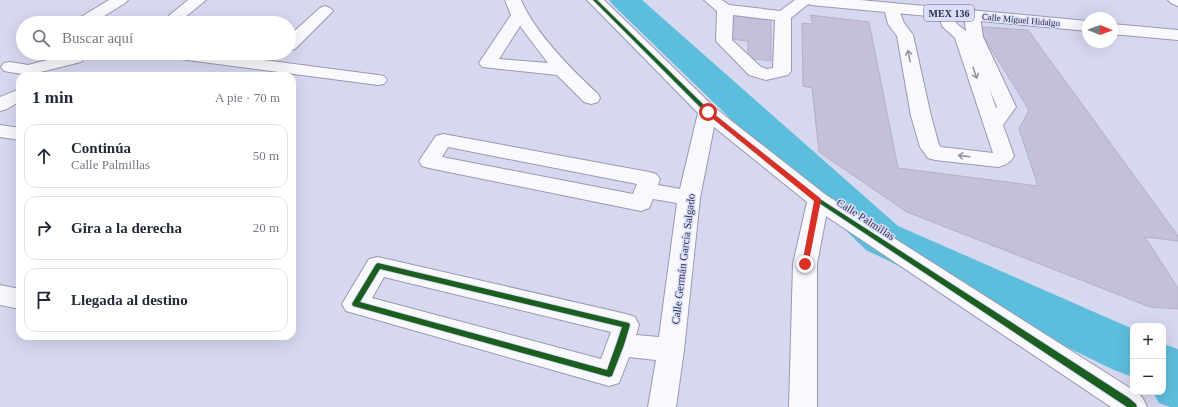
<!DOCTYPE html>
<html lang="es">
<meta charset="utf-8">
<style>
:root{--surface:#fff;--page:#f6f6f7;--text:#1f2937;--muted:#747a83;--line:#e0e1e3}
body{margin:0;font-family:Georgia,serif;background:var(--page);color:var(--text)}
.controls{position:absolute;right:12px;bottom:12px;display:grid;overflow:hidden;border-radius:8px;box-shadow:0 4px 16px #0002}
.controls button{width:36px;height:36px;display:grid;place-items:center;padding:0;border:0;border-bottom:1px solid var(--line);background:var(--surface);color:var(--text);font:20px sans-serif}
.compass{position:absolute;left:1082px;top:12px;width:36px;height:36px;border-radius:50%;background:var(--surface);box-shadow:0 4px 16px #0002;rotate:91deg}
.stop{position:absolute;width:12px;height:12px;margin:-9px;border:3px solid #d93025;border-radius:50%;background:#fff}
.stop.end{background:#d93025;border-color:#fff;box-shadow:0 1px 4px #0008}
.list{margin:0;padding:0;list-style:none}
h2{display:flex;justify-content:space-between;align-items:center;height:52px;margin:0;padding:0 16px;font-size:17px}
h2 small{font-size:13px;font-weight:400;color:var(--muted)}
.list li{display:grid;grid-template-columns:26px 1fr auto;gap:12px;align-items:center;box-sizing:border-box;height:64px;margin:0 8px 8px;padding:0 8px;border:1px solid var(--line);border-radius:12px}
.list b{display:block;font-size:15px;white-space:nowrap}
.list p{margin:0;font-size:13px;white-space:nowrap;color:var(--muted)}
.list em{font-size:13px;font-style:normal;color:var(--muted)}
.icon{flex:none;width:22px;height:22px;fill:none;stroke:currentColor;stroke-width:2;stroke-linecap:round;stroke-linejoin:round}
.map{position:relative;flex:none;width:1178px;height:407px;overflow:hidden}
.search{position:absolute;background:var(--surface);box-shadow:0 4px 16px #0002;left:16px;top:16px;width:280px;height:44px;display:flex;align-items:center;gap:10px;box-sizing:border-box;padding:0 14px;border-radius:22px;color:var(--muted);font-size:15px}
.panel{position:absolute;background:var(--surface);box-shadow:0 4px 16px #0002;left:16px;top:72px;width:280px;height:268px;border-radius:12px}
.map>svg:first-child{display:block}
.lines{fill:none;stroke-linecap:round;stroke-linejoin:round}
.river{fill:#5cbddc;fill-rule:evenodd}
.building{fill:#c4bfda;stroke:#b3afc6}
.minor-casing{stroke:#9899b0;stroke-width:2}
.major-casing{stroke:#9899b0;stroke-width:2}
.minor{fill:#f9f9fd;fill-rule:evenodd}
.major{fill:#f9f9fd;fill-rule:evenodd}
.cycleway-casing{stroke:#dadefb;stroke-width:2}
.cycleway{fill:#1b5e20;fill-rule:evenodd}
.oneway{stroke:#9294a3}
.route{fill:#d93025}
.labels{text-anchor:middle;stroke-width:3;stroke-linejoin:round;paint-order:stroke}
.far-street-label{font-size:9px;fill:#2b2e49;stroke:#dadefb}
.shield{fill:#dadefb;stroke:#60637e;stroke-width:1}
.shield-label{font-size:10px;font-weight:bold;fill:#2b2e49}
.street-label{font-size:11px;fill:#2b2e49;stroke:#dadefb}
</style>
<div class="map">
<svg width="1178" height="407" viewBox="0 0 1178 407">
<rect width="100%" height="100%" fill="#d6d8f0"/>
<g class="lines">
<!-- river -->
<path class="river" d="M609 0H642L898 226 1133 329V377L1114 370 866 250 614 6Z
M1163 344 1178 349V407H1170L1159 403 1153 392H1163Z"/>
</g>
<!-- building -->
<path class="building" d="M732 14 771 17V61L748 58V41L730 39Z
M810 15 869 22 898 168 1038 186 1019 129 1029 110 980 31 983 27 1028 30 1178 236V241L1145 237 1178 288V309L1150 307 907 212 819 152 812 88 803 86 802 23 813 24Z"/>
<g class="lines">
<!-- minor casing -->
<g class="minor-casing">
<path id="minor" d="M109 0H128L125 3 93 23H74L76 20Z
M188 0H206L178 23H160Z
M505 0H521C535 33 571 69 598 94L600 98 598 102 591 104 584 102 557 75 482 67 479 63 511 15ZM520 26 548 63 499 59Z
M587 0H604L715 108 826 195 1133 390V392C1141 392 1144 400 1147 407H1111L826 216 817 264V407H789L793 264 807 202 714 127 700 198 684 350 676 407H648L656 360 629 357 619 383 609 386 346 311 342 304 369 259 378 257 626 314 635 317 639 325 636 335 659 337 677 203 653 199 649 208 641 211 429 168 422 166 419 161 436 136 443 134 649 172 656 174 660 179 658 185 680 189 698 113ZM448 147 637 184 633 194 442 157ZM384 277 611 332 601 359 372 298Z
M704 0H722L729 5 780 11 795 0H813L791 18V71L788 75 766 80 749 75 716 41 717 11ZM733 15 775 20 773 68 767 69 761 67 732 40Z
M1168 0H1178V6L1171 3Z
M892 3 897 5 904 23 913 35 931 116 939 145 941 147 993 153 955 38 942 26 938 13 941 10 946 8 951 10 957 24 966 31 964 15 966 12 972 10 978 12 980 15 983 37 1016 107 1003 125 1014 156C1010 163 1005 165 998 167L935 160 928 158 920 147 911 116 897 36 888 24 884 8 887 5ZM989 88 997 107 996 108Z
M325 6 330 8 333 11 295 49 289 50V36L320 8Z
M75 53 81 54 84 58 81 62 28 75 4 71 1 67 4 63 10 62 28 65Z
M164 53H211L378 75 384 76 387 80 384 84 378 85 172 58 166 57Z
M20 89V101L7 109 0 111V97Z
M0 125 20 128V140L0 137Z
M0 285 20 289V309L0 305Z"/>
</g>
<!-- major casing -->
<g class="major-casing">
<path id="major" d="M803 0H860L1088 21V31L811 5 806 3Z
M1112 24 1178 30V40L1112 34Z"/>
</g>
<!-- minor -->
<use href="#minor" class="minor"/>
<!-- major -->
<use href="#major" class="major"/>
<!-- cycleway casing -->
<g class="cycleway-casing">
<path id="cycleway" d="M593 0H597L710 111 820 199 1129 398 1136 404 1137 407H1127L816 201 706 113Z
M378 263 629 323 630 325 624 345 612 376 609 377 353 306 352 304 353 302 376 264ZM380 269 622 327 616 345 607 370 360 302Z"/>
</g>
<!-- cycleway -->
<use href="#cycleway" class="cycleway"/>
</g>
<!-- one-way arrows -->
<defs><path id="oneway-shaft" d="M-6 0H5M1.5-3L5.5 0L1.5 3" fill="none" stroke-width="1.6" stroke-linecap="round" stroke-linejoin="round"/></defs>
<g class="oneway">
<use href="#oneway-shaft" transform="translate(909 56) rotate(-101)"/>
<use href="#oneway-shaft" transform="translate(975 73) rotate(71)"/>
<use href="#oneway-shaft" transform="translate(964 156) rotate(-173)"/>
</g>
<!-- route -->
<path class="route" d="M706 111H710L820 198 821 200 808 266H803L802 264 814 201 706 113Z"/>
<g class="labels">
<!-- far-street labels -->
<g class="far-street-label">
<text transform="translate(1021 20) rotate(5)" y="3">Calle Míguel Hidalgo</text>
</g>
<!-- shield labels -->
<rect class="shield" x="924" y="5" width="50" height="16" rx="3"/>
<g class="shield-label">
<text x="949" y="17">MEX 136</text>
</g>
<!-- street labels -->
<g class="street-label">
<text transform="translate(866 219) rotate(33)" y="4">Calle Palmillas</text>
<text transform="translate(683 259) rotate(-83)" y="4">Calle Germán García Salgado</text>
</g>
</g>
</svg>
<div class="controls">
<button>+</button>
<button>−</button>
</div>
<svg class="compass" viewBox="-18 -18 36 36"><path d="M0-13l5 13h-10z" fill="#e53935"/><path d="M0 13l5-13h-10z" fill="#747a83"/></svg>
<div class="stop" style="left:708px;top:112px"></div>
<div class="stop end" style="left:805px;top:264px"></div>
<div class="search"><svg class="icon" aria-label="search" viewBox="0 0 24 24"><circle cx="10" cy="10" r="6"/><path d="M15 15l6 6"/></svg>Buscar aquí</div>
<section class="panel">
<h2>1 min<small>A pie · 70 m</small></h2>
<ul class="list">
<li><svg class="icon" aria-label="ahead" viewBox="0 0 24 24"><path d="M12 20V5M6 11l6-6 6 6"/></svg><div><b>Continúa</b><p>Calle Palmillas</p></div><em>50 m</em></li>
<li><svg class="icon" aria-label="right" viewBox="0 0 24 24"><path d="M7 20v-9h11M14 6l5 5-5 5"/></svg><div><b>Gira a la derecha</b></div><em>20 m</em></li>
<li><svg class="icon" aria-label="arrive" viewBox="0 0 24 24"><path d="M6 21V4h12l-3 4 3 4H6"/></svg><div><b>Llegada al destino</b></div></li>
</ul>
</section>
</div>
